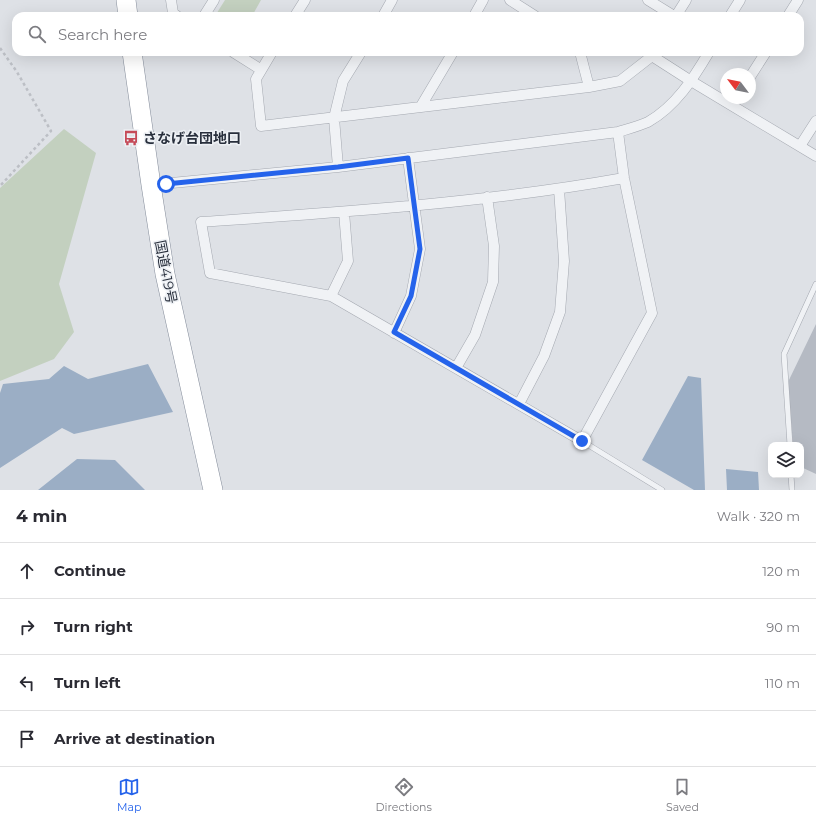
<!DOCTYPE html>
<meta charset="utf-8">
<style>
:root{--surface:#fff;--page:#f7f7f7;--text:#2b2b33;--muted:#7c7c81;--line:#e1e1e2;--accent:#2563eb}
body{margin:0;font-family:Montserrat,"Noto Sans JP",sans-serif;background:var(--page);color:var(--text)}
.controls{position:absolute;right:12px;bottom:12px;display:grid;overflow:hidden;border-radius:8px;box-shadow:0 4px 16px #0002}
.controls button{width:36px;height:36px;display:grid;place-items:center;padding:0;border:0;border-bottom:1px solid var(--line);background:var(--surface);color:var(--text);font:20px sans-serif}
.compass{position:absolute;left:720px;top:68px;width:36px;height:36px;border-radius:50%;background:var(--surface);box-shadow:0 4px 16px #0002;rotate:302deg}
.stop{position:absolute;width:12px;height:12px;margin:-9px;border:3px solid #2563eb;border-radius:50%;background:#fff}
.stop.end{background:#2563eb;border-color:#fff;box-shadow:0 1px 4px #0008}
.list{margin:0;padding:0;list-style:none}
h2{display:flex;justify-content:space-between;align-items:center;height:52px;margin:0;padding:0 16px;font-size:17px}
h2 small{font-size:13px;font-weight:400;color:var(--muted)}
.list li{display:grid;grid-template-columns:26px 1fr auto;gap:12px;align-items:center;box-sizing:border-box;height:56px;padding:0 16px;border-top:1px solid var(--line)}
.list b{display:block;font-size:15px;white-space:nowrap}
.list em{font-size:13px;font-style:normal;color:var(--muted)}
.icon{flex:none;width:22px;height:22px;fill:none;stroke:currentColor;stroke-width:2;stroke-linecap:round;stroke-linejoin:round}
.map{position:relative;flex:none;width:816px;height:490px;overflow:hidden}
.search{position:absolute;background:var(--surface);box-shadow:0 4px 16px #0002;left:12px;right:12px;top:12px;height:44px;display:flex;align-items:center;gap:10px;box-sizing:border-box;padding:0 14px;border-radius:12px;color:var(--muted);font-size:15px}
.sheet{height:276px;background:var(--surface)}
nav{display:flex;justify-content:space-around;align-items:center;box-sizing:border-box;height:56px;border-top:1px solid var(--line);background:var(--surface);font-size:11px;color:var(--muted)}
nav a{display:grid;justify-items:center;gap:2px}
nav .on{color:var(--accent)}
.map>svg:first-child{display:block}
.green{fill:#c3d0bf}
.water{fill:#9baec5}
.building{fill:#b5bac3}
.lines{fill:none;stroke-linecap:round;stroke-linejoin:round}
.lane-casing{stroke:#a4a8b0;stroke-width:6}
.street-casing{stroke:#a4a8b0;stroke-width:11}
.highway-casing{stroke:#868e9c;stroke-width:20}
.path{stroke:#bcbfc5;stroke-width:2.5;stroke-dasharray:3 3;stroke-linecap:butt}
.lane{stroke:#f0f2f5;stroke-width:5}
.street{stroke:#f0f2f5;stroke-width:10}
.highway{stroke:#fff;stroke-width:19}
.route{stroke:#2563eb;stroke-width:5}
.labels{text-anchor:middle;stroke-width:3;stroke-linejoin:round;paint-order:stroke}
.poi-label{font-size:14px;font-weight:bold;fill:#282f3c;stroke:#edf0f4;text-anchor:start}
.street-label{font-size:14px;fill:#282f3c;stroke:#edf0f4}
</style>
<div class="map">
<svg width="816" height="490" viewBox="0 0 816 490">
<rect width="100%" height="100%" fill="#dee1e6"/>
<!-- green -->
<path class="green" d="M225 0H261L252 16H215Z
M64 129 96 153 59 284 74 332 54 359 0 381V188Z"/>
<!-- water -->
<path class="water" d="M148 364 173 412 74 434 62 428 0 468V393L3 384 49 379 64 366 88 379Z
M688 376 701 378 705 490H694L642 460Z
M77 459 115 460 145 490H38Z
M726 469 758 472 759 490H727Z"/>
<!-- building -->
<path class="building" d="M816 324V474L801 467V445H793L788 382Z"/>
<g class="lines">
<!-- lane casing -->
<g class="lane-casing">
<path id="lane" d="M582 441 662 490
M790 445 784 354 816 284
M791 475 792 490"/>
</g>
<!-- street casing -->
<g class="street-casing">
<path id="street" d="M171 0 173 13 177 16
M510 0 535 16
M648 0 674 16
M204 16 214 0
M295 16 305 0
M383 16 392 0
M474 16 483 0
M676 16 686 0
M730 16 740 0
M788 16 798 0
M233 52 260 69
M272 52 256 79 261 126 589 87 620 81 652 56 654 52
M580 52 589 87
M652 56 691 81 816 156
M750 77 766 52
M421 106 453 52
M618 132 624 178 652 313 582 441 331 296 210 273 201 222C343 212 484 203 624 178
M800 146 816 121
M338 167 334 118 343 81 361 52
M151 185 338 167 618 132C628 129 639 126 648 122 676 106 693 79 709 52
M331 296 348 261 344 212
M394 333 411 296 420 249 408 158
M456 368 475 335 493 282 494 246 487 197
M519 404 544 356 560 312 564 261 559 189"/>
</g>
<!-- highway casing -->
<g class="highway-casing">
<path id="highway" d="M126 0 128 16
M132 52 151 185 165 274 213 490"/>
</g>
<!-- path -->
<path class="path" d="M0 48 17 72 51 131 0 186"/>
<!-- lane -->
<use href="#lane" class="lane"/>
<!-- street -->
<use href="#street" class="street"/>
<!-- highway -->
<use href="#highway" class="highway"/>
</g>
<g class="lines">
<!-- route -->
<path class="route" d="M166 184 338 167 408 158 420 249 411 296 394 332 582 441"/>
</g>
<!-- icons -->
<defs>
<g id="bus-bare" transform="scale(1.2)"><path d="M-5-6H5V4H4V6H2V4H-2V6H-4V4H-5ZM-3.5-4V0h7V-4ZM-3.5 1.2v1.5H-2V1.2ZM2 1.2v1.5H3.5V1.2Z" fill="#c54a58" stroke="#edf0f4" stroke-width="2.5" paint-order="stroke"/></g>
</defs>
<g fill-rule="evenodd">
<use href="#bus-bare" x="131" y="138"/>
</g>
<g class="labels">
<!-- poi labels -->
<g class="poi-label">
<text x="143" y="143">さなげ台団地口</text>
</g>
<!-- street labels -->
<g class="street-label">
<text transform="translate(166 272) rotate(79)" y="5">国道419号</text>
</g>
</g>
</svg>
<div class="controls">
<button><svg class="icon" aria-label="layers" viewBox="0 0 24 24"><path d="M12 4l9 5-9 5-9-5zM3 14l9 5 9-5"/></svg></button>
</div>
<svg class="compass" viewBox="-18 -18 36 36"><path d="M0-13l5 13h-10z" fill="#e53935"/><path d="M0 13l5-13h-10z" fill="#7c7c81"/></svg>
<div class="stop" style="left:166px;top:184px"></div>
<div class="stop end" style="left:582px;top:441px"></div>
<div class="search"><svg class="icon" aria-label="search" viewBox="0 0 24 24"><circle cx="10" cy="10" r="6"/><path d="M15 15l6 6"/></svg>Search here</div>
</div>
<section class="sheet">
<h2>4 min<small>Walk · 320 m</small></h2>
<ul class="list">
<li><svg class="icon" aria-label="ahead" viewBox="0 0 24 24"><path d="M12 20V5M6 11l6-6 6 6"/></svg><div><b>Continue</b></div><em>120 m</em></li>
<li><svg class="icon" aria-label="right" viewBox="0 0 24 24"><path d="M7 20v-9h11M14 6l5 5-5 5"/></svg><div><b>Turn right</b></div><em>90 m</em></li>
<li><svg class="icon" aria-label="left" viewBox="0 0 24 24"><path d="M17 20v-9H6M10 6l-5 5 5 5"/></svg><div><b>Turn left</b></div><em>110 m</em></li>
<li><svg class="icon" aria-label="arrive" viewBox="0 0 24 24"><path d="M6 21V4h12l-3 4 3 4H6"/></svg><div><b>Arrive at destination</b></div></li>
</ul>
</section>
<nav>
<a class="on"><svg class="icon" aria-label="map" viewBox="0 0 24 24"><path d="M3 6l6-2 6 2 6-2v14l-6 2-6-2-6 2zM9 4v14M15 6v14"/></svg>Map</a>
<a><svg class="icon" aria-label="directions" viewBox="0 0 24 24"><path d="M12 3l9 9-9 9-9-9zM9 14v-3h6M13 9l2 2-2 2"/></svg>Directions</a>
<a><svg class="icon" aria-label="saved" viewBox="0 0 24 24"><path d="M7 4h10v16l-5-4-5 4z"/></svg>Saved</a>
</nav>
